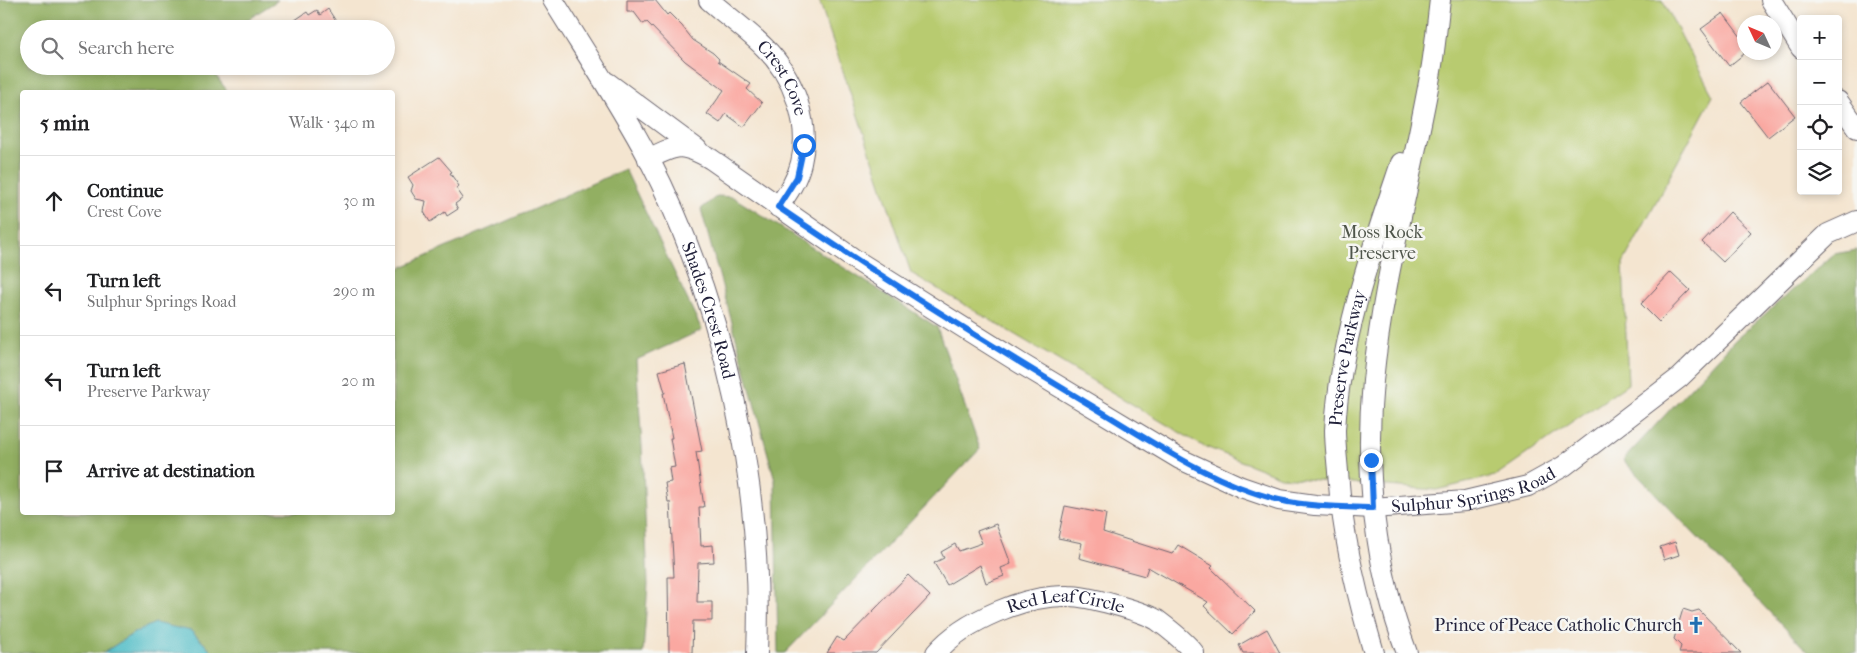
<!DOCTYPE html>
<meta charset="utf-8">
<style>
:root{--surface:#fff;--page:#f6f6f6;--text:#202124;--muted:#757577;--line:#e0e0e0}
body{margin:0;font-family:"IM FELL French Canon",serif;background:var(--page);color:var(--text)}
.controls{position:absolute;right:15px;top:15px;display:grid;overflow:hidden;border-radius:5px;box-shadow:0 2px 8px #0003}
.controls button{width:45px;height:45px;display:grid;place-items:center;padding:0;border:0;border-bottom:1px solid var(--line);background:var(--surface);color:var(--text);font:25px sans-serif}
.compass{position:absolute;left:1737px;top:15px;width:45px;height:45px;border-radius:50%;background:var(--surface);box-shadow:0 2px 8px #0003;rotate:314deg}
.stop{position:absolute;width:15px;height:15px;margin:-11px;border:4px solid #1a73e8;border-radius:50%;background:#fff}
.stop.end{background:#1a73e8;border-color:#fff;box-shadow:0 1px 5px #0008}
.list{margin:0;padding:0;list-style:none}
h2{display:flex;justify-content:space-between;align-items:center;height:65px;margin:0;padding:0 20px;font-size:21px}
h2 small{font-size:16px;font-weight:400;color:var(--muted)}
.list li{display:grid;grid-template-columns:32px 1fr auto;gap:15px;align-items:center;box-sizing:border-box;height:90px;padding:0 20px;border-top:1px solid var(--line)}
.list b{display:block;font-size:19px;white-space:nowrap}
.list p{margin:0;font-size:16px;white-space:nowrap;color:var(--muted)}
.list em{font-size:16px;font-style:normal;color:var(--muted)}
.icon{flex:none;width:28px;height:28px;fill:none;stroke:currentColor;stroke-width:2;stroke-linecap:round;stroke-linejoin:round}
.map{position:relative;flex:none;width:1857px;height:653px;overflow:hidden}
.search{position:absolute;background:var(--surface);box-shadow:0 2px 8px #0003;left:20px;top:20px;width:375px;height:55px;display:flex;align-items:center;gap:12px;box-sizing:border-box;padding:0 18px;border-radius:28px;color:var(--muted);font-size:19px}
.panel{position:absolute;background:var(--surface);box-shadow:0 2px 8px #0003;left:20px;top:90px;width:375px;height:425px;border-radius:5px}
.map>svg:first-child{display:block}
.green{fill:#b8cb6f;stroke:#6d7655}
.forest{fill:#92af62;stroke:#5a684e}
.water{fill:#4ebcc6;stroke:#386f80}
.building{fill:#faa8a1}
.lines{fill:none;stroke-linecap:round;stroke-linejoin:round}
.minor-casing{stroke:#6c666f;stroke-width:22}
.minor{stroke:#fff;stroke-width:20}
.route{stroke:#1a73e8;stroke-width:6}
.labels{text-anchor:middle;stroke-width:5;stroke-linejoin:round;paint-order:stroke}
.street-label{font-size:18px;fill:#22223b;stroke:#f6f6f2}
.park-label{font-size:18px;fill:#4f554b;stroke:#f6f6f2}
.poi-label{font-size:18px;fill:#22223b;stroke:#f6f6f2;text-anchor:end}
</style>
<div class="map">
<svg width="1857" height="653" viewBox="0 0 1857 653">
<rect width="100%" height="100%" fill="#f6f6f2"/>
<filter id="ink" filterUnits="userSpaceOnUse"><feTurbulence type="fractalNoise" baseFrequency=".02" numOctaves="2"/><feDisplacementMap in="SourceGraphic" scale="10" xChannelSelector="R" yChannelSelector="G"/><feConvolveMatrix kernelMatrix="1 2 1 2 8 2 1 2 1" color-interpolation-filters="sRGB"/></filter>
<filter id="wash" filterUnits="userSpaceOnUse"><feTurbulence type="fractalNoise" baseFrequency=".0096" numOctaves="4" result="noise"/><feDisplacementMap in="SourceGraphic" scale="20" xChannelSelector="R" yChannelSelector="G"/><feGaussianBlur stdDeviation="1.12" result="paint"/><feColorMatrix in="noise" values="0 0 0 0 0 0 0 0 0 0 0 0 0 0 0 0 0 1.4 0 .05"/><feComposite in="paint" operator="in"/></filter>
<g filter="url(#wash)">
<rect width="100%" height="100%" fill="#f4e5d0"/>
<!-- green -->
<path class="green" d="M819 0H1662L1713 96 1623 263 1628 384 1495 476 1436 490 1281 477 1201 445 911 273Z"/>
<!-- forest -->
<path class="forest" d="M0 0H278L233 29H29V66H212L214 73 228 92H22V512H392L393 271 625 169 702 330 636 360 642 446 648 584 643 653H214L191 631 134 633 103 653H0Z
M717 196 733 197 937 327 980 449 785 653H778L775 480 701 209Z
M1857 250V653H1809L1623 460 1735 340 1834 254Z"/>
<!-- water -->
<path class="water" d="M155 623 191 631 214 653H103L134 633Z"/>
<g id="blocks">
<!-- building -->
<path class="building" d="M627 0H655L667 15 669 13 682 26 693 40 713 53 719 59 718 61 751 84 747 89 762 103 744 127 726 114 720 123 707 114 724 90 685 61 647 22 643 24 634 12H627Z
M328 9 341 29H282L307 12 309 15 317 10 320 15Z
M1723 13 1744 41V54L1729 66 1701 29Z
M1768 81 1795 116 1768 137 1741 102Z
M439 157 452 172 450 173 459 186 456 188 463 198 455 204 458 209 447 216 445 212 430 222 424 212 426 201 416 199 411 191 413 185 408 177Z
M1730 212 1751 232 1723 262 1702 242Z
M1671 272 1690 290 1659 322 1641 304Z
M685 364 702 451 696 452 704 507H699L701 546 713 545 714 562 698 563 697 602H712V621H693L692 653H669L668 577H674L670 502H668L665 483 671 482 669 468 675 467 670 438H672L663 393H665L659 371Z
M1065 506 1106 514 1103 532 1172 554 1178 545 1213 566 1211 568 1255 611 1233 634 1204 606 1208 602 1148 567 1145 576 1079 558 1082 543 1058 538Z
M996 524 1011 564 1001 568 1004 576 986 583 980 565 947 585 934 563 944 558 941 552 955 544 959 551 982 543 977 531Z
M1675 542 1679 555 1664 560 1660 547Z
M908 575 930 596 876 653H827L837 637 844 641Z
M1683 609 1692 612 1699 610 1741 653H1679L1681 646 1674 639Z
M1267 629 1280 653H1243L1239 645Z"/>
</g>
</g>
<g filter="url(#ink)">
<use href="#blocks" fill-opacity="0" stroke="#6c666f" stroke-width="1"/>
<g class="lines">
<!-- minor casing -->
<g class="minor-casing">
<g id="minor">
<path id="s1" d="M553 0C585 52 620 104 649 159 725 306 764 487 757 653"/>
<path id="s2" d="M709 0C727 16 747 30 764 47 793 75 811 123 801 163 797 180 788 193 778 207"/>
<path d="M1771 0 1801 48"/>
<path d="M608 83 697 149"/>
<path d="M1838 101 1857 128"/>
<path id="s3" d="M648 159C678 144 682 143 711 159L854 259 1020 363 1180 459 1241 487 1279 500 1315 505 1373 508 1465 501 1528 486 1564 466 1679 378 1828 234 1857 221"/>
<path id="s4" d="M936 653C963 621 1027 594 1069 596 1087 596 1142 611 1157 620 1169 629 1185 641 1194 653"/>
<path id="s5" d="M1374 653C1356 593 1342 534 1338 472 1337 458 1335 444 1335 430 1340 338 1372 249 1401 163"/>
<path d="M1407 653C1375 568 1364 471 1373 381 1383 276 1413 175 1431 71 1435 48 1437 24 1440 0"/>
</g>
</g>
<!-- minor -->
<use href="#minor" class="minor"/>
</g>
</g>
<g class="lines" filter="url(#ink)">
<!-- route -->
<path class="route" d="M804 145 797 177 778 207C879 276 982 340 1087 403 1148 439 1210 483 1279 500 1309 507 1342 507 1373 508L1371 460"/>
</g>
<!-- icons -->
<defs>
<g id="church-bare" transform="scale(1.35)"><path d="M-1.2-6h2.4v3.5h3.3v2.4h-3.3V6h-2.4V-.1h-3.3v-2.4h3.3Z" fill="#1f6fb2" stroke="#f6f6f2" stroke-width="2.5" paint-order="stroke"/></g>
</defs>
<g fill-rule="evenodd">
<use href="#church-bare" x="1696" y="625"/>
</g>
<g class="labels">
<!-- street labels -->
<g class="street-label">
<text dy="6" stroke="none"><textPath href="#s2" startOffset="109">Crest Cove</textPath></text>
<text dy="6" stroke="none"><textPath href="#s1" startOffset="349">Shades Crest Road</textPath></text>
<text dy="6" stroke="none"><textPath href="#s5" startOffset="300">Preserve Parkway</textPath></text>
<text dy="6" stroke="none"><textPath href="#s3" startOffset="929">Sulphur Springs Road</textPath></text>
<text dy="6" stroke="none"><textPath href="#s4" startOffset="145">Red Leaf Circle</textPath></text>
</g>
<!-- park labels -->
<g class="park-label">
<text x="1382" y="238">Moss Rock<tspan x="1382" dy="21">Preserve</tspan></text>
</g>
<!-- poi labels -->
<g class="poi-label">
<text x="1682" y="631">Prince of Peace Catholic Church</text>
</g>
</g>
</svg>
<div class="controls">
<button>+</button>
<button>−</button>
<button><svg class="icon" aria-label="locate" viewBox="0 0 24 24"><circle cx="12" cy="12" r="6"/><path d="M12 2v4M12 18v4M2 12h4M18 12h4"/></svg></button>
<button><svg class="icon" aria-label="layers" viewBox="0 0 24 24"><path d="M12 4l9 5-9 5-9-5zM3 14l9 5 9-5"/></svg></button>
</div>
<svg class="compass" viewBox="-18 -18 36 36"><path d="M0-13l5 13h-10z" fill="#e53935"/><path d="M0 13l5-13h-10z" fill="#757577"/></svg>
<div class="stop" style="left:804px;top:145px"></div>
<div class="stop end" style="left:1371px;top:460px"></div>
<div class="search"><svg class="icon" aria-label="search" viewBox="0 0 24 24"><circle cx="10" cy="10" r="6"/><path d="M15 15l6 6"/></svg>Search here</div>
<section class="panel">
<h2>5 min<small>Walk · 340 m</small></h2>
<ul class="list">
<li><svg class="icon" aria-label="ahead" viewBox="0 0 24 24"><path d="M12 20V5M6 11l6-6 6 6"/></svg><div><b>Continue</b><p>Crest Cove</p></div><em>30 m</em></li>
<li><svg class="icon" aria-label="left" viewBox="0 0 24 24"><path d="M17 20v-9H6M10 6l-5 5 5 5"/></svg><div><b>Turn left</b><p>Sulphur Springs Road</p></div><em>290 m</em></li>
<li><svg class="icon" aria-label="left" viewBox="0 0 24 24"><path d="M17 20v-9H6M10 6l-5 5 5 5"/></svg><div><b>Turn left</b><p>Preserve Parkway</p></div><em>20 m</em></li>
<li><svg class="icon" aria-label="arrive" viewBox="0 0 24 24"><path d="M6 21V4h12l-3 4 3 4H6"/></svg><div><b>Arrive at destination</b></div></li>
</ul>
</section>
</div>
